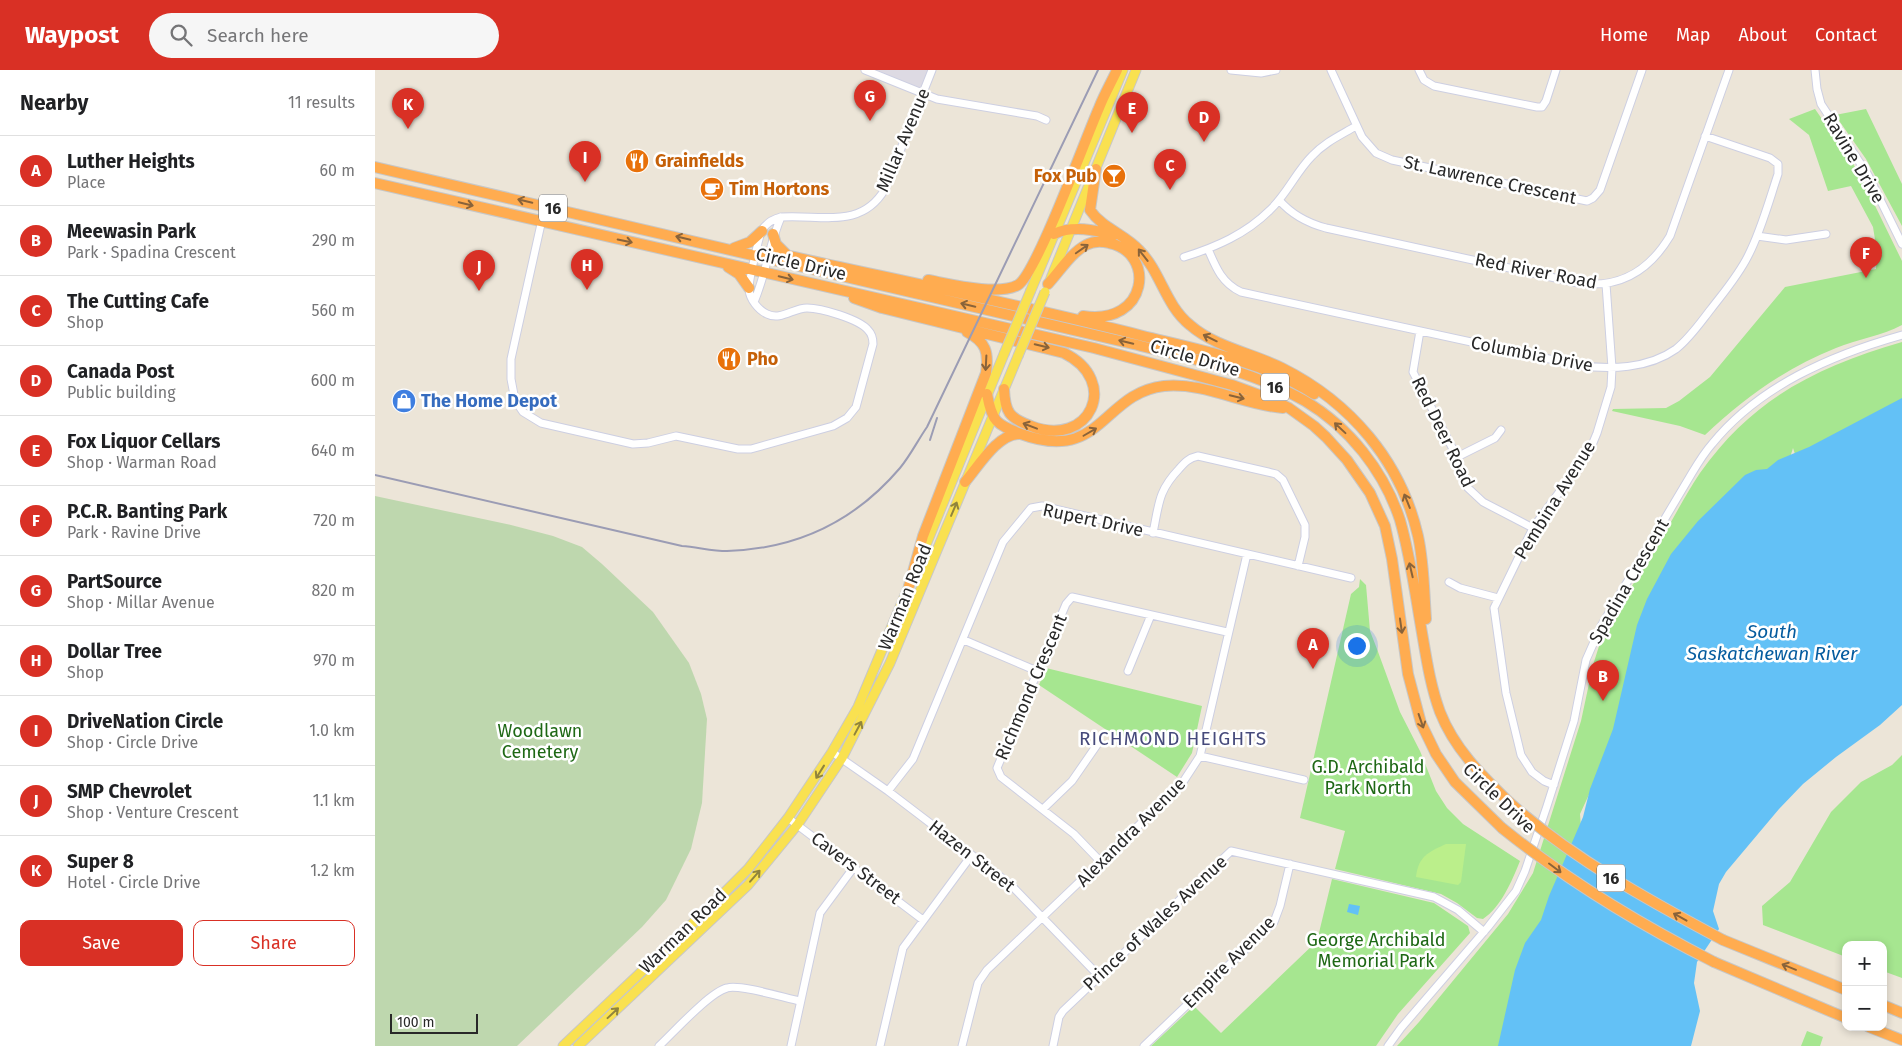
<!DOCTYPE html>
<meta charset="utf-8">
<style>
:root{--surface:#fff;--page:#f6f6f6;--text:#202124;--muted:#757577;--line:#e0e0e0;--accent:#d93025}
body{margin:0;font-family:"Fira Sans",sans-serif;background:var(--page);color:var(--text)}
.controls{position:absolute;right:15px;bottom:15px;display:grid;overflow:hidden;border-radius:10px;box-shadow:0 2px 8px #0003}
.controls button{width:45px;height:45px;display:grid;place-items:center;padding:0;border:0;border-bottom:1px solid var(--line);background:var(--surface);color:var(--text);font:25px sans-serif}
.scale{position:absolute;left:15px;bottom:12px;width:88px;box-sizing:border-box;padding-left:5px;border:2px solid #282828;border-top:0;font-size:14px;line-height:18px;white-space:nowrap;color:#282828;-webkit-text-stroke:4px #fff;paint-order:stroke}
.you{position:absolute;left:981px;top:575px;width:18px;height:18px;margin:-12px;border:4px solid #fff;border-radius:50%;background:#1a73e8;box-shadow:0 0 0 8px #1a73e833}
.badge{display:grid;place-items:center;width:32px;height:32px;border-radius:50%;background:var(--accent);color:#fff;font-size:16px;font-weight:700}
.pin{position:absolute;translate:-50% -41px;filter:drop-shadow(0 1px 2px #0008)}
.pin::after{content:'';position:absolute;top:26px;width:18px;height:15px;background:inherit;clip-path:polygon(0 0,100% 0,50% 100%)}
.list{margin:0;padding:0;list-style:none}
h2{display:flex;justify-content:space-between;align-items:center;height:65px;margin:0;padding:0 20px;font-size:21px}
h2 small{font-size:16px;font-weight:400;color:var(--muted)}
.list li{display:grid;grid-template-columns:32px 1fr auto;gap:15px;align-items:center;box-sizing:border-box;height:70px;padding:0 20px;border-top:1px solid var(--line)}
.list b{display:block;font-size:19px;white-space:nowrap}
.list p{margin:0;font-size:16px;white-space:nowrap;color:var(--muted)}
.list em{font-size:16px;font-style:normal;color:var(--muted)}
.actions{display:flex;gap:10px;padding:15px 20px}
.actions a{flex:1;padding:11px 0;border:1px solid var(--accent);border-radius:10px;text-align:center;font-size:18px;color:var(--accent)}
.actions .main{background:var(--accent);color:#fff}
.icon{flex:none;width:28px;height:28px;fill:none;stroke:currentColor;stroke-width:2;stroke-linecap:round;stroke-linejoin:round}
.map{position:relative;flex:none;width:1527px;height:976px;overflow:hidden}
header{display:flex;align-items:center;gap:30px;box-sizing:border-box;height:70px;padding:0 25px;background:var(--accent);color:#fff}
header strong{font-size:24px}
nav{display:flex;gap:28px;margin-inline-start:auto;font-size:18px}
.search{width:350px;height:45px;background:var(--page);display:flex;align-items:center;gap:12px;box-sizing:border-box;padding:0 18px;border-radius:28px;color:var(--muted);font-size:19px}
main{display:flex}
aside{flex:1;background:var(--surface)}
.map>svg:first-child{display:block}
.industrial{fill:#dddae3}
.green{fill:#a6e690}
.cemetery{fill:#bed7ae}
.pitch{fill:#bbef8b}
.water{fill:#63c1f6}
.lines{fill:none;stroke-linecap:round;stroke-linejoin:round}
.minor-casing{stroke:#cdcfe2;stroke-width:9}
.major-casing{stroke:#c7c7c7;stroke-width:11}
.highway-casing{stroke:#c7c7c7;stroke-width:12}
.minor{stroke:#fff;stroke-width:7}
.major{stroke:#f9e150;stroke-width:9}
.highway{stroke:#ffac50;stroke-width:10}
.rail{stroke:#9b9cb4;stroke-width:2}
.major-bridge-casing{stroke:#c7c7c7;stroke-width:11;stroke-linecap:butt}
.highway-bridge-casing{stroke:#c7c7c7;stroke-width:12;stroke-linecap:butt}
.major-bridge{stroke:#f9e150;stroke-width:9}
.highway-bridge{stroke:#ffac50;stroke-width:10}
.oneway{stroke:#89633a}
.oneway2{stroke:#90843c}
.labels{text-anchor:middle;stroke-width:5;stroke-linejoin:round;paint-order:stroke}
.shield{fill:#fff;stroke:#686868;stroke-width:1}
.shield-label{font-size:16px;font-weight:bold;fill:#282828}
.street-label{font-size:18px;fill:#282828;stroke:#fff}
.food-label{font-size:18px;font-weight:bold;fill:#c56008;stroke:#fff;text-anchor:start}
.shop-label{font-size:18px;font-weight:bold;fill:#366cbe;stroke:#fff;text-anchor:start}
.park-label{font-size:18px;fill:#1e6815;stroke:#fff}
.water-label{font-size:19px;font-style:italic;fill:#055c9f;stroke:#fff}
.neighbourhood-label{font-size:19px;letter-spacing:1px;fill:#464a7b;stroke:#fff}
</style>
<header>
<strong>Waypost</strong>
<div class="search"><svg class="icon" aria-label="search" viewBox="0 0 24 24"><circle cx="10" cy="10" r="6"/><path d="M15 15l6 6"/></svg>Search here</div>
<nav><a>Home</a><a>Map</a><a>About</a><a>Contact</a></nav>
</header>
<main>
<aside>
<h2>Nearby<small>11 results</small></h2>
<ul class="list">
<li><span class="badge">A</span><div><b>Luther Heights</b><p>Place</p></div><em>60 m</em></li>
<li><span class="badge">B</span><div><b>Meewasin Park</b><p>Park · Spadina Crescent</p></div><em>290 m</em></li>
<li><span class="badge">C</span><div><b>The Cutting Cafe</b><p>Shop</p></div><em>560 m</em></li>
<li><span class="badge">D</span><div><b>Canada Post</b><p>Public building</p></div><em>600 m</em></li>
<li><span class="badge">E</span><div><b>Fox Liquor Cellars</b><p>Shop · Warman Road</p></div><em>640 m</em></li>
<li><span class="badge">F</span><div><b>P.C.R. Banting Park</b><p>Park · Ravine Drive</p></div><em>720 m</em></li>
<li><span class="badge">G</span><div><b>PartSource</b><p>Shop · Millar Avenue</p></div><em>820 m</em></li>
<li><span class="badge">H</span><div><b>Dollar Tree</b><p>Shop</p></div><em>970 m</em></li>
<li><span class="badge">I</span><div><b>DriveNation Circle</b><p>Shop · Circle Drive</p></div><em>1.0 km</em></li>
<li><span class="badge">J</span><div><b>SMP Chevrolet</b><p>Shop · Venture Crescent</p></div><em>1.1 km</em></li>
<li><span class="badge">K</span><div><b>Super 8</b><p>Hotel · Circle Drive</p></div><em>1.2 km</em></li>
</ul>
<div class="actions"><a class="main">Save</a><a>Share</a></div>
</aside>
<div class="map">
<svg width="1527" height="976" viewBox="0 0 1527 976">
<rect width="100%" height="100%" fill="#ece5d8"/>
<!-- industrial -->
<path class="industrial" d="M490 0H557L548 23Z"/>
<!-- green -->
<path class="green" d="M1440 39 1477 92 1487 109 1527 191V255C1507 266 1482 269 1461 278 1411 298 1369 328 1330 365L1305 356 1237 341 1238 339 1291 338 1304 331 1335 307 1410 217 1501 199 1502 182 1498 157 1476 116 1453 121 1434 65 1414 49Z
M1491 39 1527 114V156L1491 89 1460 45Z
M1527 272V338L1421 387 1418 378 1414 391 1244 647 1217 718 1205 744 1206 757 1127 976H1022L1044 952 1133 844 1158 803 1206 651 1218 595 1225 573C1240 540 1262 509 1281 478 1296 453 1309 427 1325 403 1378 328 1442 297 1527 272Z
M985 509 991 515 995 561 1002 579 1025 642 1045 681 1061 721 1072 738 1088 754 1145 791C1137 811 1126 837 1108 849L1102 848 1082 833 1066 824 960 799 970 761 925 748 976 524 984 517Z
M671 598 827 636 817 683 802 707 664 615Z
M1527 685V908L1508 901V875H1471V887L1388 855 1387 836 1415 812 1456 742 1486 712 1517 695Z
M957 809 1059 833 1093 856 1095 863 1023 944 1001 976H776L819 936 846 963 942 871Z
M1432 961 1448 967 1445 976H1426Z"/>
<!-- cemetery -->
<path class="cemetery" d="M0 426 136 455 178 466 207 477 227 494 278 542 314 593 326 624 332 649 327 733 316 779 291 830 267 857 142 976H0Z"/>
<!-- pitch -->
<path class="pitch" d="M1071 774H1091L1086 812 1083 815 1041 807C1043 787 1053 782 1071 774Z"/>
<!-- water -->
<path class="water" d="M1527 328V635L1505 655 1461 687 1428 714 1404 739 1351 802 1344 814 1338 841 1344 859 1322 892 1319 913 1325 941 1316 976H1123L1140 900 1150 873 1166 850 1174 826 1208 747 1215 719 1238 659 1262 555 1272 529 1296 484 1323 451 1370 405 1381 400 1392 399 1403 390 1434 377Z
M974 834 985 836 983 845 972 842Z"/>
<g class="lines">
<!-- minor casing -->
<g class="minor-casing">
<path id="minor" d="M490 0 562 29 662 46 671 50
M856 0 886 3 901 0
M956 0 987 67 1001 83 1017 90 1212 131 1218 128 1225 120 1267 0
M1044 0 1049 10 1059 16 1162 37H1167L1171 31 1181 0
M1440 0 1442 19 1446 34 1493 105 1527 174
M904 130C917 145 932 153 951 158L1203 213C1245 219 1274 201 1295 166L1354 0
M170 136 136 289V309L140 330 148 342 166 353 258 374 273 373 301 366 363 379H376L458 356 472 348 481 337 498 274C498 268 497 264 493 260 484 249 446 238 432 238 418 238 406 251 392 244 383 240 375 229 374 220 373 213 384 166 387 160 392 152 398 149 406 147 445 144 486 160 510 119L557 0
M1382 166 1411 170 1451 164
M833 179C841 198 847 213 866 222L1202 295C1234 300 1273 299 1301 279 1315 268 1325 253 1336 239 1349 222 1363 206 1373 186 1386 161 1394 131 1403 104V94L1395 88 1330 66
M809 187C841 177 871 164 895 140 912 124 921 102 937 86 950 72 966 65 981 56
M379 232C391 204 394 175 406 147
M1045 261 1038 302 1082 387 1089 410 1093 418 1108 432 1158 458
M1082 387 1120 368 1126 360
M778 463C784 434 783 421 804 399 810 392 814 388 823 386L893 402 901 404 908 410 930 455V467L923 496
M1074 512 1085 518 1123 528
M589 570 662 601
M753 601 776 545
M457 682 513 721 635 814 724 906
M825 686 929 710
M1179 715 1169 711 1157 702 1146 685 1131 623 1119 538 1158 458 1215 380 1222 363 1236 317 1237 298 1231 214
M513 721 538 689 628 472 656 438 667 436 976 508
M668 739 697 711 724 672
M413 748 548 850
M725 791 699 764 626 707 622 698 691 534 697 527 852 562
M284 976C299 962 335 922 352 918 365 914 410 928 425 931
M416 976 445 843 479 797
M505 976 528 878 596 786
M587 976 603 913 612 900 806 715 825 686 872 484
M678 976 684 947 688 941 856 781 1059 827 1083 840 1109 862
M769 976 899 852 905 836 915 794
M1013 976 1026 958 1113 857 1141 821 1150 801 1172 736 1199 651 1211 590 1226 556 1317 403C1323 393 1329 383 1337 374 1384 316 1456 285 1527 265"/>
</g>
<!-- major casing -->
<g class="major-casing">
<path id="major" d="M676 208 761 0
M656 220 748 0
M546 487 629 284
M188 976 337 835 373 799 413 748 457 682 483 637 536 511
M203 976 373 815 423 754 467 688 515 593 643 286"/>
</g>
<!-- highway casing -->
<g class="highway-casing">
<path id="highway" d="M0 97 758 274C815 288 878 301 930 331 974 357 1009 401 1025 450 1035 485 1040 522 1046 557 1051 586 1055 615 1065 642 1079 678 1106 705 1134 732
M721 99 715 140C727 158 749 164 764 180 786 202 790 235 815 255 840 277 877 283 907 298 975 332 1026 391 1043 466 1049 493 1049 521 1051 549
M0 113 719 278 857 315 895 329 914 338 939 356 951 367 972 390 995 423 1010 456 1017 489 1033 604 1046 653 1061 684 1080 712 1127 758
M398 164 401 174 411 184
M679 164C698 155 720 160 739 165
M359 178 375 172 387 161
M381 185 394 182 414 186C532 212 651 236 768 266 826 280 889 292 939 324
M353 197 364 204 374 218
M553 210C575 214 623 226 643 215 662 203 711 67 724 38 729 25 736 13 742 0
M673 214C685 201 696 183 711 175 718 171 726 171 734 173 781 182 774 256 708 246
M479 228 507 238 689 283C746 311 715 379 656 356 634 348 630 342 629 319
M612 324C617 352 621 354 646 364 727 394 727 323 789 316 830 312 868 335 908 338
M590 412C603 397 623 363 645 364
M534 516 548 466 611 303C614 282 611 272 592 262
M1348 870 1471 920
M1339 892 1471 948
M1508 935 1527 943
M1494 957 1527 970"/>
</g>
<!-- minor -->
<use href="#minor" class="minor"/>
<!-- major -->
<use href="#major" class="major"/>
<!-- highway -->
<use href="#highway" class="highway"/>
<!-- rail -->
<path class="rail" d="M555 370 562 348
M0 405 307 476C322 477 337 481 352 481 421 479 480 451 525 398 535 386 543 370 552 357L723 0"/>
<!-- major-bridge casing -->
<g class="major-bridge-casing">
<path id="major-bridge" d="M629 284 656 220
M643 286 670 222"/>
</g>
<!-- highway-bridge casing -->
<g class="highway-bridge-casing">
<path id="highway-bridge" d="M1134 732C1198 789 1273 830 1348 870
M1127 758C1193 811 1264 854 1339 892"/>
</g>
<!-- major-bridge -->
<use href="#major-bridge" class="major-bridge"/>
<!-- highway-bridge -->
<use href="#highway-bridge" class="highway-bridge"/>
</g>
<!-- one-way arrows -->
<defs><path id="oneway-shaft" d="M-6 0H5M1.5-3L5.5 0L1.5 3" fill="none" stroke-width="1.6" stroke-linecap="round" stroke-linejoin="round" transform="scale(1.25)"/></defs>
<g class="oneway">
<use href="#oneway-shaft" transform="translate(150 131) rotate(-167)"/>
<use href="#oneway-shaft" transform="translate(91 134) rotate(13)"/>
<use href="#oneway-shaft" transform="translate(308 168) rotate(-167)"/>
<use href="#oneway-shaft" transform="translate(250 171) rotate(12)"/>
<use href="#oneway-shaft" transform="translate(707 179) rotate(-35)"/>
<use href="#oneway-shaft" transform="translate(768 185) rotate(-128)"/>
<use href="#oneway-shaft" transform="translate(411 208) rotate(13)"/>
<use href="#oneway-shaft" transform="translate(593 235) rotate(-167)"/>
<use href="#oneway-shaft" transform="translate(835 268) rotate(-154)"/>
<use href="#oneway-shaft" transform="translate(751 272) rotate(-166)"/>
<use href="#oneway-shaft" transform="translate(667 276) rotate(14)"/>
<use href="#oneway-shaft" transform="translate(611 293) rotate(93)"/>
<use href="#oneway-shaft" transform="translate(862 327) rotate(14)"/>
<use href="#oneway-shaft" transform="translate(655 356) rotate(-159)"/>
<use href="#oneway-shaft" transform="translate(965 358) rotate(-137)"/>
<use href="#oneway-shaft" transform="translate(715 362) rotate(-30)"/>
<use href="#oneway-shaft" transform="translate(1032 431) rotate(-112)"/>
<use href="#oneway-shaft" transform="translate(1036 500) rotate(-103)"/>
<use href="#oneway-shaft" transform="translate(1026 556) rotate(82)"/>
<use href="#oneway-shaft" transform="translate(1046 651) rotate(71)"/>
<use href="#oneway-shaft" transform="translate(1180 798) rotate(37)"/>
<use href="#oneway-shaft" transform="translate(1305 847) rotate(-151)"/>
<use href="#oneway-shaft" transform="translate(1414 897) rotate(-158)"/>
</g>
<g class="oneway2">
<use href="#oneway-shaft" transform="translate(579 439) rotate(-67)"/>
<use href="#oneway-shaft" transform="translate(483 658) rotate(-62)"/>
<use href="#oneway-shaft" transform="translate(445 702) rotate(122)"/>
<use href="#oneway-shaft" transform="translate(380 806) rotate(-49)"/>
<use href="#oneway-shaft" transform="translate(238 943) rotate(-43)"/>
</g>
<!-- icons -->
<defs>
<g id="restaurant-disc" transform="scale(1.25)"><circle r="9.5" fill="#e8710a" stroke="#fff"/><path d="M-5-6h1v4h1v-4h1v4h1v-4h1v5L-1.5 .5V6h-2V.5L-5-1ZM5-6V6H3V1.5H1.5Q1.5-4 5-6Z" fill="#fff"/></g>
<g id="bar-disc" transform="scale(1.25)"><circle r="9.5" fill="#e8710a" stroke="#fff"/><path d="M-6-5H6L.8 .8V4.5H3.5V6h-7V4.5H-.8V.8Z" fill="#fff"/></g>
<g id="cafe-disc" transform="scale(1.25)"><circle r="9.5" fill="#e8710a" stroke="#fff"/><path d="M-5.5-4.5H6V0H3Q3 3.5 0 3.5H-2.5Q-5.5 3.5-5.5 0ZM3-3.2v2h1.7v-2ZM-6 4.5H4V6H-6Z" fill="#fff"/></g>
<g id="shop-disc" transform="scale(1.25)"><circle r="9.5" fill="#3f7fe0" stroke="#fff"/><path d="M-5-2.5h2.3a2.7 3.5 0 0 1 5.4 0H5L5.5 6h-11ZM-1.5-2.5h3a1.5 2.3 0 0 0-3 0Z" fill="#fff"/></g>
</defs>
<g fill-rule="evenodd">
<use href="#restaurant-disc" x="262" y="91"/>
<use href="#bar-disc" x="739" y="106"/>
<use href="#cafe-disc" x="337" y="119"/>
<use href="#restaurant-disc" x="354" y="289"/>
<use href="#shop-disc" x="29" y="331"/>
</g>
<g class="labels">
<!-- shield labels -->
<g class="shield">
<rect x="164" y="124.5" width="28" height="27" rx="4"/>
<rect x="886" y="303.5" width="28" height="27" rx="4"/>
<rect x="1222" y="794.5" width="28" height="27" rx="4"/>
</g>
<g class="shield-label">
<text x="178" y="144">16</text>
<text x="900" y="323">16</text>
<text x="1236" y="814">16</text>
</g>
<!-- street labels -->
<g class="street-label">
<text transform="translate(528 70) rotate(-67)" y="6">Millar Avenue</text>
<text transform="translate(1479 88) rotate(59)" y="6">Ravine Drive</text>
<text transform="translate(1115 110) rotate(12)" y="6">St. Lawrence Crescent</text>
<text transform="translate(426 194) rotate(13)" y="6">Circle Drive</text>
<text transform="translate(1161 201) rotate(11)" y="6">Red River Road</text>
<text transform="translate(1157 284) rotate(11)" y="6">Columbia Drive</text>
<text transform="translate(820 288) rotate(16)" y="6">Circle Drive</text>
<text transform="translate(1068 362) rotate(64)" y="6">Red Deer Road</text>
<text transform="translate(1180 430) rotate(-58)" y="6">Pembina Avenue</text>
<text transform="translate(718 450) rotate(12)" y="6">Rupert Drive</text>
<text transform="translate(1254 511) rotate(-60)" y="6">Spadina Crescent</text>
<text transform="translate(530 527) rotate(-68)" y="6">Warman Road</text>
<text transform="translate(656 617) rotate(-67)" y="6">Richmond Crescent</text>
<text transform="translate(1124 728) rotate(44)" y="6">Circle Drive</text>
<text transform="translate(756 762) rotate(-45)" y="6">Alexandra Avenue</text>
<text transform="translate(597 786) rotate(38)" y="6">Hazen Street</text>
<text transform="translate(481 798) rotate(37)" y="6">Cavers Street</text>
<text transform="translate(780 853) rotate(-43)" y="6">Prince of Wales Avenue</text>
<text transform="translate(308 861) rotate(-44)" y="6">Warman Road</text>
<text transform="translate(854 892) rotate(-45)" y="6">Empire Avenue</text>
</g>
<!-- food labels -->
<g class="food-label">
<text x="280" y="97">Grainfields</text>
<text x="722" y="112" text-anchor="end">Fox Pub</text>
<text x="354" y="125">Tim Hortons</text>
<text x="372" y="295">Pho</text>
</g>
<!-- shop labels -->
<g class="shop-label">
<text x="46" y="337">The Home Depot</text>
</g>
<!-- park labels -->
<g class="park-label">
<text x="165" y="667">Woodlawn<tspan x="165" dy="21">Cemetery</tspan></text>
<text x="993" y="703">G.D. Archibald<tspan x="993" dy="21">Park North</tspan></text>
<text x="1001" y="876">George Archibald<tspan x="1001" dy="21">Memorial Park</tspan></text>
</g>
<!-- water labels -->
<g class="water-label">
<text x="1397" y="568">South<tspan x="1397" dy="22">Saskatchewan River</tspan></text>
</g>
<!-- neighbourhood labels -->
<g class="neighbourhood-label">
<text x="798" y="675">RICHMOND HEIGHTS</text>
</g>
</g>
</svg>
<div class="controls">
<button>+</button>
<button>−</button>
</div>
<div class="scale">100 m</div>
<div class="you"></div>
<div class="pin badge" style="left:938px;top:599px">A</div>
<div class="pin badge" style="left:1228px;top:631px">B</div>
<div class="pin badge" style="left:795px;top:120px">C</div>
<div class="pin badge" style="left:829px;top:72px">D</div>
<div class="pin badge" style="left:757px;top:63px">E</div>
<div class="pin badge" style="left:1491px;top:208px">F</div>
<div class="pin badge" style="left:495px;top:51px">G</div>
<div class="pin badge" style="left:212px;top:220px">H</div>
<div class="pin badge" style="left:210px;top:112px">I</div>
<div class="pin badge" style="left:104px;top:221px">J</div>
<div class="pin badge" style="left:33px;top:59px">K</div>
</div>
</main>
